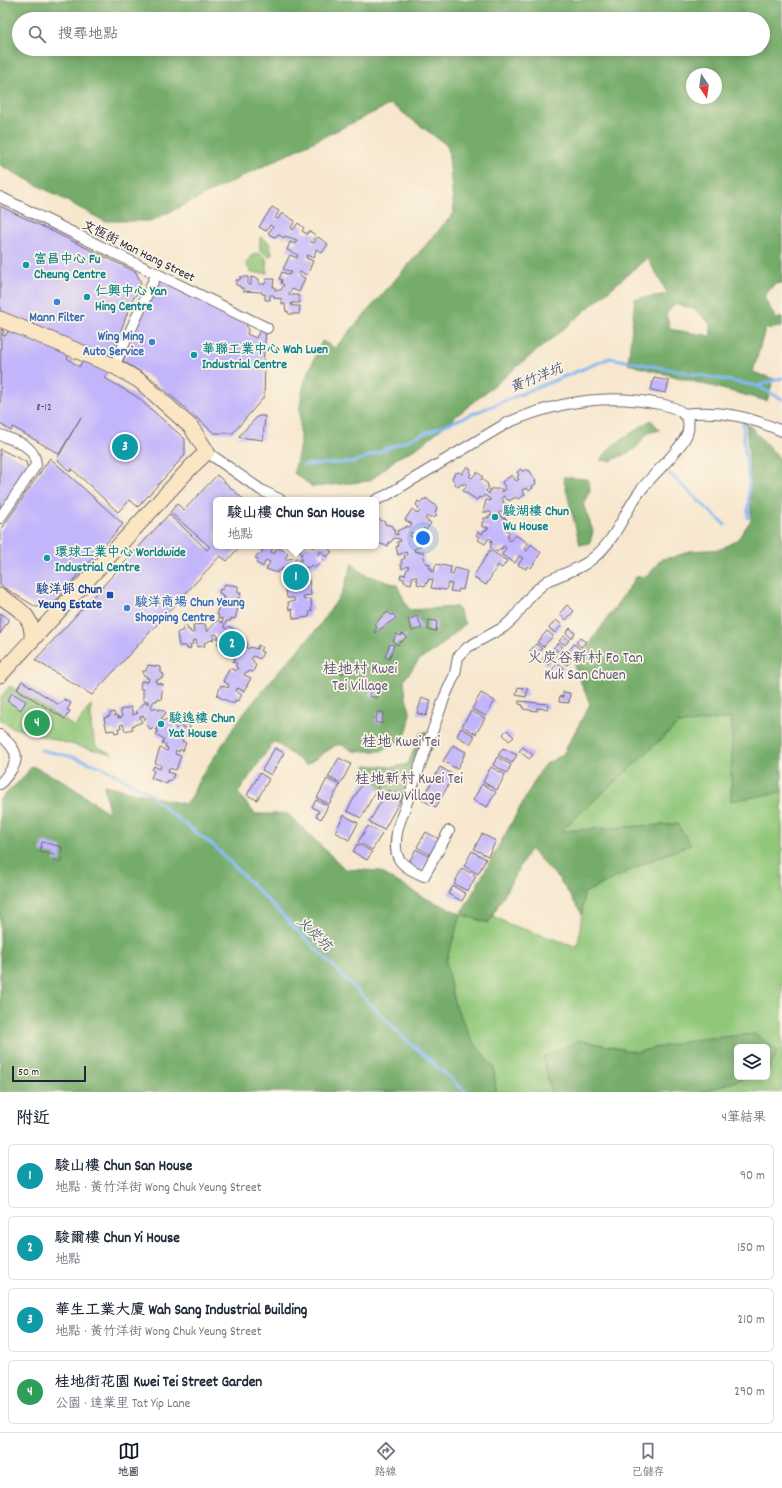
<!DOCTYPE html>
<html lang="zh-TW">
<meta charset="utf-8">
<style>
:root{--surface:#fff;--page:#f6f6f7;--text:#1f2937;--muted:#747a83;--line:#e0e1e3;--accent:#111827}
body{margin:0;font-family:Dekko,"LXGW WenKai TC",sans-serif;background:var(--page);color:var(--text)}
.controls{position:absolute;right:12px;bottom:12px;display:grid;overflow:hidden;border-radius:6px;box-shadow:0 2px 10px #0003}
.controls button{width:36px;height:36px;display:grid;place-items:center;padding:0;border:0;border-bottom:1px solid var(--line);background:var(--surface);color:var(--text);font:20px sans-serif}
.compass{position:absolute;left:686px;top:68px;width:36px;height:36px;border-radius:50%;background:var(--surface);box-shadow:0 2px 10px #0003;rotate:167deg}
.scale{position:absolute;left:12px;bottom:10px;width:74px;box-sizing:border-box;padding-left:4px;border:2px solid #22223b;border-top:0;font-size:11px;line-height:14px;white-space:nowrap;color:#22223b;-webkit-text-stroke:3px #fcf5e5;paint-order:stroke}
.you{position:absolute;left:423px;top:538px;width:14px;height:14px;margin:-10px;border:3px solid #fff;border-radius:50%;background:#1a73e8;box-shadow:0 0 0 6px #1a73e833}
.badge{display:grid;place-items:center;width:26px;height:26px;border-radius:50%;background:var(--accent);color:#fff;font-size:13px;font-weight:700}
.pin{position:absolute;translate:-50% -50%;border:2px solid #fff;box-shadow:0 1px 4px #0006}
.popup{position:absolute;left:213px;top:497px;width:166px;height:52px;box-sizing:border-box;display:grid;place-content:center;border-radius:6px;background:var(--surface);filter:drop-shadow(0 1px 3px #0005);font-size:13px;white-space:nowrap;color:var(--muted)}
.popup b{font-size:15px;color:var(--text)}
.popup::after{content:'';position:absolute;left:50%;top:100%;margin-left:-8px;border:8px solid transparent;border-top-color:var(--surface)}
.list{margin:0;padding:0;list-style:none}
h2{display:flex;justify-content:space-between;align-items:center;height:52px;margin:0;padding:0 16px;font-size:17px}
h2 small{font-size:13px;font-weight:400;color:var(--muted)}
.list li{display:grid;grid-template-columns:26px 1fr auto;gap:12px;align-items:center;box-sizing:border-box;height:64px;margin:0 8px 8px;padding:0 8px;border:1px solid var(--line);border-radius:6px}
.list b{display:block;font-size:15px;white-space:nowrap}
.list p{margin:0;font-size:13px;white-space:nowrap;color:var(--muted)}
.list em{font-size:13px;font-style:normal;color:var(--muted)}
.icon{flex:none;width:22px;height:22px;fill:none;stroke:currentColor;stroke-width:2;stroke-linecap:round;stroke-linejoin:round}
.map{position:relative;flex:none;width:782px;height:1092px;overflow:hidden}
.search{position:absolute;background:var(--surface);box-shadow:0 2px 10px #0003;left:12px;right:12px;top:12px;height:44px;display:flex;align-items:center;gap:10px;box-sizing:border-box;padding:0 14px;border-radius:22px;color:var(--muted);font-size:15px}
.sheet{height:340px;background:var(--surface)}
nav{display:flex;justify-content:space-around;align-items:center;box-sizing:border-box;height:56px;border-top:1px solid var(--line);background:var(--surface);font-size:11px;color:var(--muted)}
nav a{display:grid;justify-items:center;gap:2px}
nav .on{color:var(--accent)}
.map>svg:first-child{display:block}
.green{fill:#91c779;stroke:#5a745a}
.forest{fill:#74ac69;stroke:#4b6752;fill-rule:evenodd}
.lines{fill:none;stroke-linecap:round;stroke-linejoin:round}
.stream{stroke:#86baf4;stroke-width:3}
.building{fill:#c2b5fb}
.street-casing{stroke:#6d676e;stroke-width:12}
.secondary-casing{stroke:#6d676e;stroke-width:17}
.street{stroke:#fff;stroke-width:10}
.secondary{stroke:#fbe6c4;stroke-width:15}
.culture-dot{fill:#0f9aa8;stroke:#fcf5e5;stroke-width:1.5}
.shop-dot{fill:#3f7fe0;stroke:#fcf5e5;stroke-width:1.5}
.transit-dot{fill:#1a4fb4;stroke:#fcf5e5;stroke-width:1.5}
.labels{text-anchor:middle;stroke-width:3.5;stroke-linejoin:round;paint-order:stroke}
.number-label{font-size:11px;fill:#4a476b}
.street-label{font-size:13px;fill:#22223b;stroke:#fcf5e5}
.culture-label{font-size:13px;font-weight:bold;fill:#0d838f;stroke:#fcf5e5;text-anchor:start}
.shop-label{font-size:13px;font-weight:bold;fill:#366cbe;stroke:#fcf5e5}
.transit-label{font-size:13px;font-weight:bold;fill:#164399;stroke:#fcf5e5;text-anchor:end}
.water-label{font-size:14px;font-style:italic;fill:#45577c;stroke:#fcf5e5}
.quarter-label{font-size:15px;fill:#5a557e;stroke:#fcf5e5}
</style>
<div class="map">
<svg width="782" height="1092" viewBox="0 0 782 1092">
<rect width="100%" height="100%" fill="#fcf5e5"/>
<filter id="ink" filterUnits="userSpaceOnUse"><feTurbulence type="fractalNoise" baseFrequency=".025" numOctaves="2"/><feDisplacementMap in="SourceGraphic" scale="8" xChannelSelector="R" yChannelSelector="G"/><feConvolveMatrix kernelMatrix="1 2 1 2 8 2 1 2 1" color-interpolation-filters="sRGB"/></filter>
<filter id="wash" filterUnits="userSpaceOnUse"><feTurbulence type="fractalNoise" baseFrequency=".012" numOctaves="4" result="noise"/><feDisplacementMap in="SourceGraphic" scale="16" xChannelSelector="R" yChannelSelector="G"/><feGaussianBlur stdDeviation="0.9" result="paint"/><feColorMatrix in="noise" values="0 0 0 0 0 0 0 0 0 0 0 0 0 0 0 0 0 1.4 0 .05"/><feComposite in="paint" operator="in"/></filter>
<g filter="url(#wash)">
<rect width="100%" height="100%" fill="#f7e7ce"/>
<!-- green -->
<path class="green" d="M260 237 263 238 270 244 272 255 268 256 260 250Z
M256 253 260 254 266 258 267 273H251L246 263 251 256Z
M10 686 75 727 91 705V727L96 746 112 754 66 743 11 727 0 719V698Z
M732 718 731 801 782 792V1092H703L749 1077H767V1071L778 1051 755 1034 699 1039 636 1052 579 1040 543 1057 551 1092H496L494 1068 471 1039 454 1002 446 962 461 914 488 923 493 916 511 925 578 947 584 893 643 864 690 844 677 824 560 831 678 724Z"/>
<!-- forest -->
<path class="forest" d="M0 0H782V283L774 284 764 297 776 319 782 317V327L765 329 753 372 774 379 767 401 628 364 635 299 668 294 647 258 566 327 417 448 397 458 370 481 313 487 294 473 300 444V408L302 392 306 378 322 341 335 348 454 213 448 146 391 104 151 221H104L0 165ZM19 19H763V49H19ZM692 74H716V98H692ZM675 304 695 309 710 324 711 336 674 330 670 328 666 314Z
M651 420 660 430 648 433 635 449 611 461 600 460 612 446Z
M746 422 782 461V792L731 801 732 718 678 724 561 831 677 824 691 844 643 864 584 893 582 914 559 879 530 849 488 923 461 914 446 962 454 1002 471 1039 494 1068 496 1092H0V799L22 779 32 766 63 781 109 813 104 785 184 804 190 800 199 780 238 721 272 679 317 629 342 593 352 563 364 574 397 585 409 610 457 607 465 624 436 650 419 660 404 680 406 699 410 711 409 723 406 734 395 744 381 751H353L343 745H336L306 765 274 741 238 793 255 814H288L345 869 379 871 423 897 461 914 543 766 563 754 590 704 574 666 636 577 648 576 661 559 674 557 690 551 721 549 738 539 751 520V482Z
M563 477 588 479 590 490 583 504 593 531 590 543 580 545Z
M439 729 435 744 411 776 404 793 403 801 397 799 384 789 374 787 360 776 366 765 394 767 408 764 421 733Z
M755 1034 778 1051 767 1071V1047H737V1077H749L703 1092H551L543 1057 579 1040 636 1052 699 1039Z"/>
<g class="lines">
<!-- stream -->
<path class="stream" d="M757 386 782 399
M743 420 744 443 749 480 748 518
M303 465 354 462 610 358 757 386 782 378
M670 474 725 525
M41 750 73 757 102 767 147 792 167 810 215 847 400 1034 466 1092"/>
</g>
<g id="blocks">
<!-- building -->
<path class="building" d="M0 206 136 272 141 283 135 297 133 298 110 359 0 312Z
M272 207 279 211 275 218 278 219 282 213 295 221 291 228 293 230 298 223 304 228 302 231 307 234 309 231 316 235 311 242 314 243 318 237 328 244 322 253 316 249 314 258 307 255 306 258 313 261 307 275 300 272 298 275 305 278 299 292 292 289 289 294V295H298L300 303H291L292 306H300L299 314H289L288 311 286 312 285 304H282V299L274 298V295H270V300H265V294H262V292L243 291V288H240V286L236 285V280H240V277H248V285H251V277L259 279V284H265L266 279H274L273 287H275V290H281L284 285 281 283 282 280 279 279 282 272 289 275 291 272 283 269 290 255 297 258 298 255 287 250 290 242 295 244 297 240 285 236 284 238 278 234 276 237 272 236 268 233 273 227 270 225 266 231 259 227Z
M165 279 246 322 248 331 247 334 256 338 259 332 262 330H266L263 365H265L264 397 233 433H214L151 378 123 361 154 284Z
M1 329 4 331 2 335 5 336 9 330 69 355 67 358 79 367 83 360 109 372 105 378 137 397 185 439V455L138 507 130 500 118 512 72 469 70 472 57 459 81 417 59 454 13 427 11 431 0 424Z
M654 378 669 381 666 393 651 390Z
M258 416H265L263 440 238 437Z
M0 449 26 462 28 470 0 510Z
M50 458 123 524 52 605 36 607 0 585V531Z
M467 466 471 469 469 472 471 474 469 476 472 478 477 472 483 477 481 479 488 484 487 486 489 487 486 491 489 494 490 489H502V492L506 489 502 482 512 475 516 481 519 479 517 477 519 475 517 472 521 469 523 472 526 469 527 471 529 470 536 481 535 482 536 484 532 486 533 488 529 491 527 488 522 490 525 495 518 499 516 497 509 501 508 499 507 500 504 496 502 497 504 504 507 505V512H499V516H502V518L507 519 506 529 509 532 507 536 509 537 508 539 510 541 515 535 528 543 524 549 527 551 531 544 541 552 531 568 527 566 526 569 518 565 523 558 519 556 515 563 502 555 506 548 503 546 502 549 500 548 497 552 490 547 492 543 490 542 492 540 489 538 485 544 478 540 480 537 476 535 478 532 482 534 484 530 485 531 486 529H488V527H482V522H484V518H488V516H491V512H483L486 500 490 501V499L485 495 481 498 479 497 477 500 463 491 467 485 464 483 463 485 461 484 458 487 455 485 456 483 453 480V479L452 478 455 473 459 472 462 474Z
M217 475 244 500H216V546H240L227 561 220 556 92 695 35 660 169 514 207 550 210 547 170 512 177 504 184 510Z
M426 498 437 507 436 508 437 509 435 513 437 515 434 518 431 516 429 518 427 516 425 519 431 523 426 530 424 528 416 535 411 532 410 534 411 537 414 536 415 540 418 539 420 542 421 546 414 549 415 552 418 551 419 553 423 552 425 563 430 564 429 568H432L431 571 434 572 436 564 451 567 450 574 453 575 455 568 467 571 463 590 459 589 458 592 450 591 452 584 448 583 446 590 431 588 433 580 429 579 425 586 417 584 418 580H416L417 577 413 576 411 584 404 582V579L400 578 401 574 405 575 407 569 409 568 408 566 402 569 401 564H402L401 560 405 558 404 556 407 555 406 552 398 555 396 547 398 546 397 542 401 541 400 539 394 538 391 542H389L388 546 376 543V527L378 519 385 522V524L393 526V528L395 529 394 534 398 535 397 531 408 526 409 528 412 524 405 520 412 509 418 514 420 511 418 509 419 508 416 505 418 501 421 503 423 499 425 500Z
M261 546H274L271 552 274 554 277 547 288 553 285 559 287 560V559L299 558 300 561 302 560 301 558 302 557 300 555 302 554 299 551 303 546H311L313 548 315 546H332L329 549 332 552 326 557 321 551 318 554 324 560 314 568 312 565 307 568 305 566 303 570H307V574L300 578 301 581 309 580 311 595 303 596 304 600 311 599 312 611H310L309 617 295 619V618H293L292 609 289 610 288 602 295 601 294 598H287L285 583 293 582 292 579H290L289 577H285L284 573 288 572V569L285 567 284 569 282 568 281 571 279 570 277 573 266 569 270 562 266 560 263 567 256 563 258 559 255 558 258 554 260 555 263 550 259 549Z
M490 550 507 561 502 568 498 565 486 585 473 577Z
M225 584 238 586V593H241L240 598 233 599 232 603 239 604 235 619 231 618V621H226L224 627 226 629 229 626 239 633 234 639 236 641 238 639 240 641 243 638 248 644 246 647 248 649 250 647 257 649 258 645 262 647 260 651 263 652 260 659 253 656 251 659 254 661 253 663 256 665 253 672 249 671 248 673 246 672 244 675 251 678 244 691 237 688 236 692 242 695 238 701 235 700 234 704 217 696 221 685 228 688 229 685 223 681 230 668 236 671 238 668 235 666 237 664 233 662 235 659 227 653 230 646 228 644 222 649 217 643 219 641 217 638 219 637 216 634 213 635 214 639 204 643 205 646 197 647 196 640 192 641 193 644 190 645 191 648 187 649 186 646H179L177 633 183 630V627L187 626 188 630H190L191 633 194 632 193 625 205 624 207 632 218 620 222 623 223 619 218 618 219 615H217L218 607H216L217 599 224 601 225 597H222V594L219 593 220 589 223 590Z
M567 605 574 611 566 620 559 614Z
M388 612 391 615 393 614 396 618 375 633 374 631 377 628 375 625 381 617Z
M0 613 9 619 0 634Z
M417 616 422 628 412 631 408 620Z
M429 620 437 621 436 631 428 630Z
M556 620 562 625 555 633 549 628Z
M570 628 575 633 571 638 566 633Z
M547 631 553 636 543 647 537 642Z
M396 634 401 636 402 634 407 636 402 642 400 641 398 645 393 642Z
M564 636 569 640 565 645 559 641Z
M580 638 586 642 581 647 576 643Z
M558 643 563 647 559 652 553 648Z
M390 644 394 645 389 659 385 657Z
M536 644 542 649 535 657 529 652Z
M574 644 580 649 574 657 568 652Z
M551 649 557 654 547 665 542 660Z
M566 653 572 658 567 665 560 660Z
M345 661 350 669 342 674 337 666Z
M558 663 564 668 558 675 552 670Z
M148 665 161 667V673L164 674 163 678H160L159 680H156V683L163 684 161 700 157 699V701H154L151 707 153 709 155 707 158 710 160 709 164 711 166 713 161 719 164 721 166 719 168 721 170 718 176 723 174 726 176 729 179 726 185 728 186 724 190 725 188 737 182 735 180 738 183 739 182 741 186 743 183 751 180 749 179 752 176 750 175 754 181 756 176 770 169 768 168 772 174 774 171 781 168 780 167 784 151 778 154 771 152 770 154 766 160 769 161 765 155 763 160 748 167 751 168 748 165 747 166 744 162 743 164 739 156 734 158 731 156 729 158 727 156 725 151 730 146 724 147 723 144 720 146 718 143 716 140 717 142 722 132 726 133 729 125 731 123 724 120 725 121 728H118L119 732 115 733 114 730 107 731 104 718 110 716V713L114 712 115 716 117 715 118 718 122 717 120 710 131 707 133 715 138 713 136 712 145 702 148 704V701L143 700V689H140L141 681 148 682 149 678H146L147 676 143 675V671H146Z
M22 681 59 705 64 699 71 703 67 710 70 711 65 719 17 689Z
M372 684 380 686 377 698 369 696Z
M518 687 528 689 526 697 516 695Z
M563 692 570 693 569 703 559 702 560 696 563 697Z
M12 693 26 701 21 710 7 701Z
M481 693 495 701 486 716 472 709Z
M422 698 431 700 426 716 417 713Z
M519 701 548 704V709L537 708V711L523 709V705L519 704Z
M378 711 384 713 381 724 375 722Z
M471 711 485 718 476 734 462 726Z
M461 728 475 736 470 744 457 736Z
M507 730 514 737 509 741 503 734Z
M453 745 466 752 457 769 443 761Z
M523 747 533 755 529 759 519 751Z
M275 748 284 753 271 775 262 770Z
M503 748 517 755 512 763 498 755Z
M497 757 511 765 507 773 493 765Z
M339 758 351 764 341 783 328 777Z
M440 767 454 775 436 807 422 800Z
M491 767 505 775 497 790 483 782Z
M260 773 269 779 257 800 247 795Z
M365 778 379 785 361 818 347 811Z
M327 779 340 785 329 804 317 798Z
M482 784 496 792 487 807 473 800Z
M388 790 402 797 384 830 369 822Z
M316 800 328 806 321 819 316 816 319 811 312 807Z
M344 815 358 823 349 840 335 832Z
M368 826 382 834 372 850 358 842Z
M426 832 439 839 431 855 417 847Z
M482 834 496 841 488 856 474 849Z
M42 842 62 847 61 862 54 861 55 855 40 852Z
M357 844 372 852 367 860 353 852Z
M416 849 430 857 421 871 408 864Z
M472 851 486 859 478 874 464 866Z
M462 868 476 876 468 891 454 884Z
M453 886 466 894 462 901 448 894Z"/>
</g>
</g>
<g filter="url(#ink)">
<use href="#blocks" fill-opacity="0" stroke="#6d676e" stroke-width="1"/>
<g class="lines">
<!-- street casing -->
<g class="street-casing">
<path id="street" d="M0 197 267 328
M114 366 157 273
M683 414C722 410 747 416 782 431
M0 435C16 441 35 445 36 465L0 518
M207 452 261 490 281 500
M376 500 387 495 507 423C555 402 608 393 660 404 670 406 685 410 688 421 689 426 688 433 685 438 673 459 652 474 638 494 623 515 615 541 593 558 581 569 562 574 547 581L532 594 514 618 504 627 468 647 458 657 455 674 445 696 398 827C392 857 397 864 424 876L449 831
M0 735C24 755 18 763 0 784"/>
</g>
<!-- secondary casing -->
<g class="secondary-casing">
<path id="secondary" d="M0 319 114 366 140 381 191 427 207 452 191 467 0 675
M0 596C18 609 34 615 32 640"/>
</g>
<!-- street -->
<use href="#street" class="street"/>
<!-- secondary -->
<use href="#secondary" class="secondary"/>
</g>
</g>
<!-- markers -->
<g class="culture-dot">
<circle cx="26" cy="265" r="4"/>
<circle cx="87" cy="297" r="4"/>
<circle cx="194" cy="355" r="4"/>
<circle cx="495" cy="517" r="4"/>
<circle cx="47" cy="558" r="4"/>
<circle cx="161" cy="724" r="4"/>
</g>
<g class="shop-dot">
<circle cx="57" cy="302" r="4"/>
<circle cx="152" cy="342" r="4"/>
<circle cx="127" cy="608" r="4"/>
</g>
<rect class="transit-dot" x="106" y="591" width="8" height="8" rx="2"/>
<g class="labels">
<!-- number labels -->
<g class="number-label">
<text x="44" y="410">8-12</text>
</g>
<!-- street labels -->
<g class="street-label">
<text transform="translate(139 250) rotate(26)" y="5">文恆街 Man Hang Street</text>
</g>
<!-- culture labels -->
<g class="culture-label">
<text x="34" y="263">富昌中心 Fu<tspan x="34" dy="15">Cheung Centre</tspan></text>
<text x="95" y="295">仁興中心 Yan<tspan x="95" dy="15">Hing Centre</tspan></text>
<text x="202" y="353">華聯工業中心 Wah Luen<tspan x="202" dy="15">Industrial Centre</tspan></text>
<text x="503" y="515">駿湖樓 Chun<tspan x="503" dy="15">Wu House</tspan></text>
<text x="55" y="556">環球工業中心 Worldwide<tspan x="55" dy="15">Industrial Centre</tspan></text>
<text x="169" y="722">駿逸樓 Chun<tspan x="169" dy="15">Yat House</tspan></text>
</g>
<!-- shop labels -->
<g class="shop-label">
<text x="57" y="321">Mann Filter</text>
<text x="144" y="340" text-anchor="end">Wing Ming<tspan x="144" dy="15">Auto Service</tspan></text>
<text x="135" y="606" text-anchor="start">駿洋商場 Chun Yeung<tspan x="135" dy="15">Shopping Centre</tspan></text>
</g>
<!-- transit labels -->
<g class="transit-label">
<text x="102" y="593">駿洋邨 Chun<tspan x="102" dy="15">Yeung Estate</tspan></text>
</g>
<!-- water labels -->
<g class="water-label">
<text transform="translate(536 377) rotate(-22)" y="5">黃竹洋坑</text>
<text transform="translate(315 933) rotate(45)" y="5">火炭坑</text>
</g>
<!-- quarter labels -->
<g class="quarter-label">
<text x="585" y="662">火炭谷新村 Fo Tan<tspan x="585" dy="17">Kuk San Chuen</tspan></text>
<text x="360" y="673">桂地村 Kwei<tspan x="360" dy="17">Tei Village</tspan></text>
<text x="401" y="746">桂地 Kwei Tei</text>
<text x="409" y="783">桂地新村 Kwei Tei<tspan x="409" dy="17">New Village</tspan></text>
</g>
</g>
</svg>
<div class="controls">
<button><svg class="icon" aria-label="layers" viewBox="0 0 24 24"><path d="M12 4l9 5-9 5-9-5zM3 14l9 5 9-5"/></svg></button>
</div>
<svg class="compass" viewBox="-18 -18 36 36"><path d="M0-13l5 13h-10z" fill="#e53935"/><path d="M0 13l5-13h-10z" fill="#747a83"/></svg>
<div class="scale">50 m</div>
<div class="you"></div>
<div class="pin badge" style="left:296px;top:577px;background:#0f9aa8">1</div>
<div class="popup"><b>駿山樓 Chun San House</b>地點</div>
<div class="pin badge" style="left:232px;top:644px;background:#0f9aa8">2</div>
<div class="pin badge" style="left:125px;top:447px;background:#0f9aa8">3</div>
<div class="pin badge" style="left:37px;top:723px;background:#2e9e5b">4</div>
<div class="search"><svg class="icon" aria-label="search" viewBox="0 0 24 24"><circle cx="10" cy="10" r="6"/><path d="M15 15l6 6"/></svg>搜尋地點</div>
</div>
<section class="sheet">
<h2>附近<small>4筆結果</small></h2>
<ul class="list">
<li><span class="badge" style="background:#0f9aa8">1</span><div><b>駿山樓 Chun San House</b><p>地點 · 黃竹洋街 Wong Chuk Yeung Street</p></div><em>90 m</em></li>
<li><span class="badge" style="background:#0f9aa8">2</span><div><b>駿爾樓 Chun Yi House</b><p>地點</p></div><em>150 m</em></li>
<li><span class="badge" style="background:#0f9aa8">3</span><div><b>華生工業大廈 Wah Sang Industrial Building</b><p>地點 · 黃竹洋街 Wong Chuk Yeung Street</p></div><em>210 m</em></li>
<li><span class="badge" style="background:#2e9e5b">4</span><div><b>桂地街花園 Kwei Tei Street Garden</b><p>公園 · 達業里 Tat Yip Lane</p></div><em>290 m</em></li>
</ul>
</section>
<nav>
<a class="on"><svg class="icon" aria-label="map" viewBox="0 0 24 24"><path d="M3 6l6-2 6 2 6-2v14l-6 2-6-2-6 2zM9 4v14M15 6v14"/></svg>地圖</a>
<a><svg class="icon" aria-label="directions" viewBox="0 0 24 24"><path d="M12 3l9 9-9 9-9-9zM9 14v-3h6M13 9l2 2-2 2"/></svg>路線</a>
<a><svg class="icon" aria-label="saved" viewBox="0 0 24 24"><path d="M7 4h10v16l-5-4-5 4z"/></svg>已儲存</a>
</nav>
